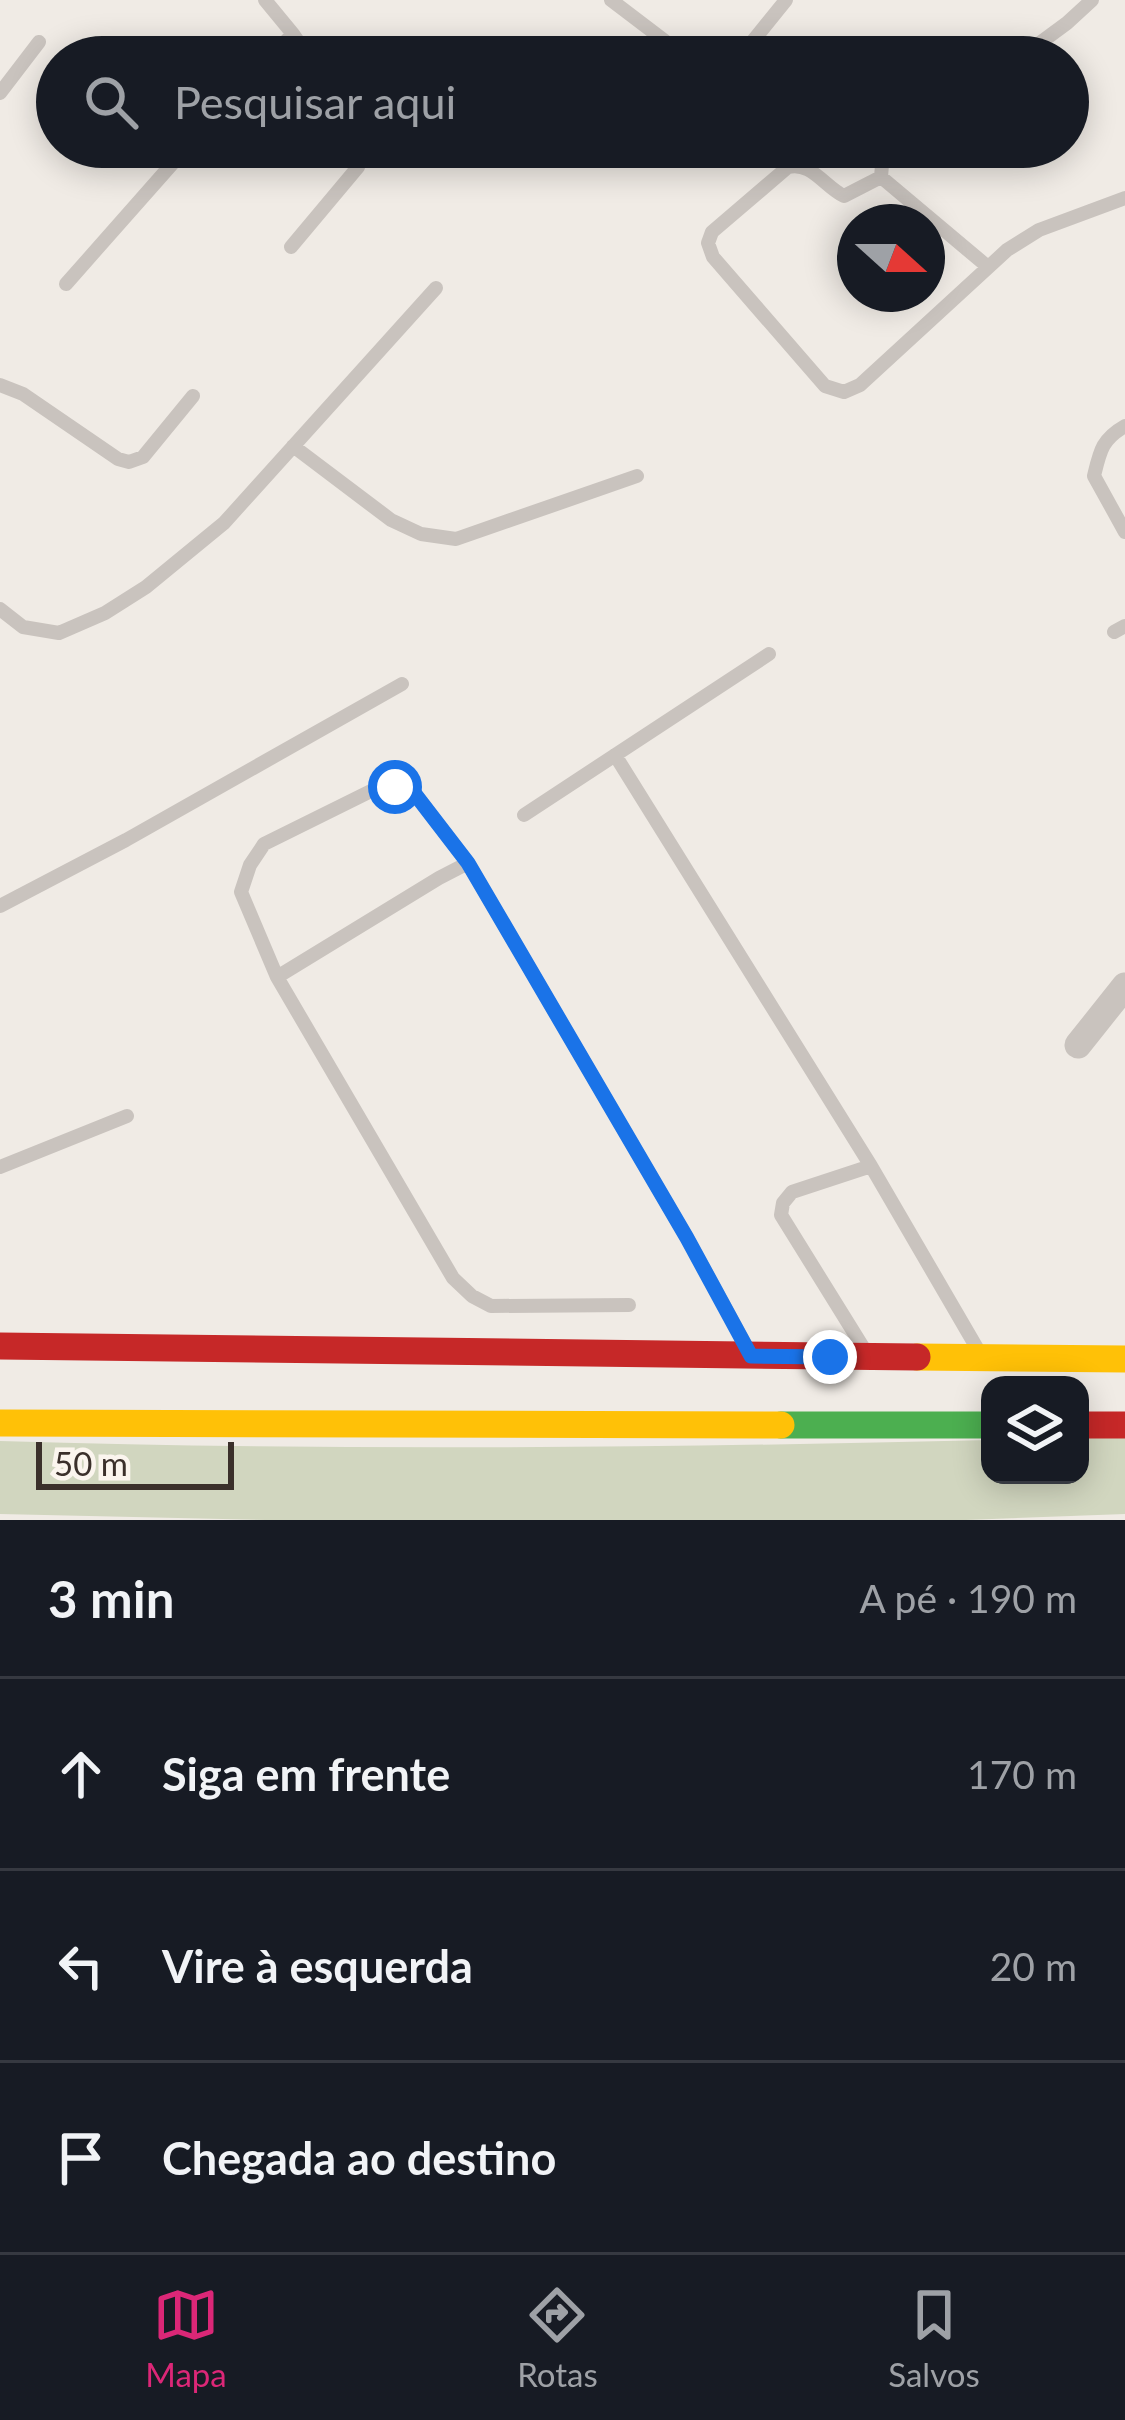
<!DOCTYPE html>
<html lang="pt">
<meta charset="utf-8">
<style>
:root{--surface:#171b24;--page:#20242c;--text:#f1f3f6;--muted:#9ea1a6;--line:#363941;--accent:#db2777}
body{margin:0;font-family:Lato,sans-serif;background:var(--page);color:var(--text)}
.controls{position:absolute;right:36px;bottom:36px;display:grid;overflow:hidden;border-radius:24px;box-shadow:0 6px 30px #0003}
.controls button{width:108px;height:108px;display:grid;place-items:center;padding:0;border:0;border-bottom:3px solid var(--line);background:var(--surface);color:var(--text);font:60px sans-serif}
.compass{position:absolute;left:837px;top:204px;width:108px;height:108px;border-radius:50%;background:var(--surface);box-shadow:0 6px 30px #0003;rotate:111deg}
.scale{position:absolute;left:36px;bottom:30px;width:198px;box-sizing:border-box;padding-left:12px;border:6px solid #3b302b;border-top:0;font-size:33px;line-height:42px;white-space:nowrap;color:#3b302b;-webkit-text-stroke:9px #fbf5ee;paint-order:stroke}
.stop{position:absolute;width:36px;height:36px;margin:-27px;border:9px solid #1a73e8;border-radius:50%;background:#fff}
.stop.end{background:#1a73e8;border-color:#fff;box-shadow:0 3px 12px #0008}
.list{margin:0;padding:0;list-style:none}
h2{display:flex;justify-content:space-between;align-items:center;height:156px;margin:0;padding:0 48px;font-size:51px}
h2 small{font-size:39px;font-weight:400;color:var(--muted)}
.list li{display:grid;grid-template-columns:78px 1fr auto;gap:36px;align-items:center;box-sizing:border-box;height:192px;padding:0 48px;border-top:3px solid var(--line)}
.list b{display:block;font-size:45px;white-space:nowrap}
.list em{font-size:39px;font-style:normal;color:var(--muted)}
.icon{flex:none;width:66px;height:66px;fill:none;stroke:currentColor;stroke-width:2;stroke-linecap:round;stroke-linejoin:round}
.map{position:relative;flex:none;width:1125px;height:1520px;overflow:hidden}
.search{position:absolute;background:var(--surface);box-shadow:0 6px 30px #0003;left:36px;right:36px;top:36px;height:132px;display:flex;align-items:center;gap:30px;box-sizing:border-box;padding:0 42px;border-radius:66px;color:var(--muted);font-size:45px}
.sheet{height:732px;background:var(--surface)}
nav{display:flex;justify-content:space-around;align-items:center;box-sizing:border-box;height:168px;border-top:3px solid var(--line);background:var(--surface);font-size:33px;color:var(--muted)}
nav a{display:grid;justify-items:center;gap:6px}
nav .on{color:var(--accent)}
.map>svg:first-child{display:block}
.green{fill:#d1d6bf}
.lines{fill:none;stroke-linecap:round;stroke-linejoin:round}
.lane{stroke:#c9c3be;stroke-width:14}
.street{stroke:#c9c3be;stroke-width:27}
.fast{stroke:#4caf50;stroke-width:27}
.slow{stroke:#ffc107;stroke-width:27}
.jam{stroke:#c62828;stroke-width:27}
.route{stroke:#1a73e8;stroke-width:15}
</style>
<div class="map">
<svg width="1125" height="1520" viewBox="0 0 1125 1520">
<rect width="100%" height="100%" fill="#f0ebe5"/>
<!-- green -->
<path class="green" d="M1125 1437V1514L966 1520H266L0 1514V1441C330 1451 660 1448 990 1440V1475H1080V1438Z"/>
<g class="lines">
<!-- lane -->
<path class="lane" d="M265 0 293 34 270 57
M611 0 686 57
M293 34 309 57
M740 57 786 0
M1021 57 1067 23 1092 0
M0 93 39 42
M899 147 882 165 881 177 988 267
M881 177 844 196C825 187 811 161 788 167L712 232 708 243 713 257 825 386 844 392 860 385 1007 250 1039 230 1125 198
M291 247 358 167 363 147
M66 284 187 147
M0 385 23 394 118 459 129 462 143 457 193 396
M1125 426C1102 439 1100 451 1094 476L1125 532
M293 446 391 520 421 534 456 539 637 476
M0 609 23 627 59 633 105 613 146 587 224 523 436 288
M1114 632 1125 626
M615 755 871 1166 981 1355
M524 815 769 654
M0 906 126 840 402 684
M277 977 241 892 250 865 264 844 373 790 395 787 415 794 468 863
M0 1167 127 1116
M629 1305 491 1306 472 1296 453 1278 277 977 439 878 468 863 687 1238 750 1353
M866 1352 781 1215 783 1203 792 1192 871 1166"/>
<!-- street -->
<path class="street" d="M1078 1045 1125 986"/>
<!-- fast -->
<path class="fast" d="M781 1425H990"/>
<!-- slow -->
<path class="slow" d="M917 1357 1125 1359
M0 1423 781 1425"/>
<!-- jam -->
<path class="jam" d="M0 1346 917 1357
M1080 1425H1125"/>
</g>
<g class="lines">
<!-- route -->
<path class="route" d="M395 787 415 794 468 863 687 1238 751 1356 830 1357"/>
</g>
</svg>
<div class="controls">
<button><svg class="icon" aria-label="layers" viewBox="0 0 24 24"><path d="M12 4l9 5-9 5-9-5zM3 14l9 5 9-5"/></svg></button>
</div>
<svg class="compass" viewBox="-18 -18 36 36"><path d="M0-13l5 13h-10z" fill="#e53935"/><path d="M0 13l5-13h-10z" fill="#9ea1a6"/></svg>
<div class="scale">50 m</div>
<div class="stop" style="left:395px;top:787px"></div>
<div class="stop end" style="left:830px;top:1357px"></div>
<div class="search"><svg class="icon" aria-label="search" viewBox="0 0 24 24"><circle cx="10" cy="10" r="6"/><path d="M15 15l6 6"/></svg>Pesquisar aqui</div>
</div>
<section class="sheet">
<h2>3 min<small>A pé · 190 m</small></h2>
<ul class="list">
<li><svg class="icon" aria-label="ahead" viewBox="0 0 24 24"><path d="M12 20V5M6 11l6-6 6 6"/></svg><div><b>Siga em frente</b></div><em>170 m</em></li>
<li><svg class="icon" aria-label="left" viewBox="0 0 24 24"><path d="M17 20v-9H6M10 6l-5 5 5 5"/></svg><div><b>Vire à esquerda</b></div><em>20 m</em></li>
<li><svg class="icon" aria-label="arrive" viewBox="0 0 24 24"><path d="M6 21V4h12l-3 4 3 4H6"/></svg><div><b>Chegada ao destino</b></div></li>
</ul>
</section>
<nav>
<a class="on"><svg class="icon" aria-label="map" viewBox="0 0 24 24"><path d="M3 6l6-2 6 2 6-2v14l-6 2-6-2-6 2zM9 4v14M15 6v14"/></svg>Mapa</a>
<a><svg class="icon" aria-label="directions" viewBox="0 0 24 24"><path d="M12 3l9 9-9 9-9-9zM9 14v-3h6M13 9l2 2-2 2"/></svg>Rotas</a>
<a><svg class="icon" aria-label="saved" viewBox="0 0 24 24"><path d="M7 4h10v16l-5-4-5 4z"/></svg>Salvos</a>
</nav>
